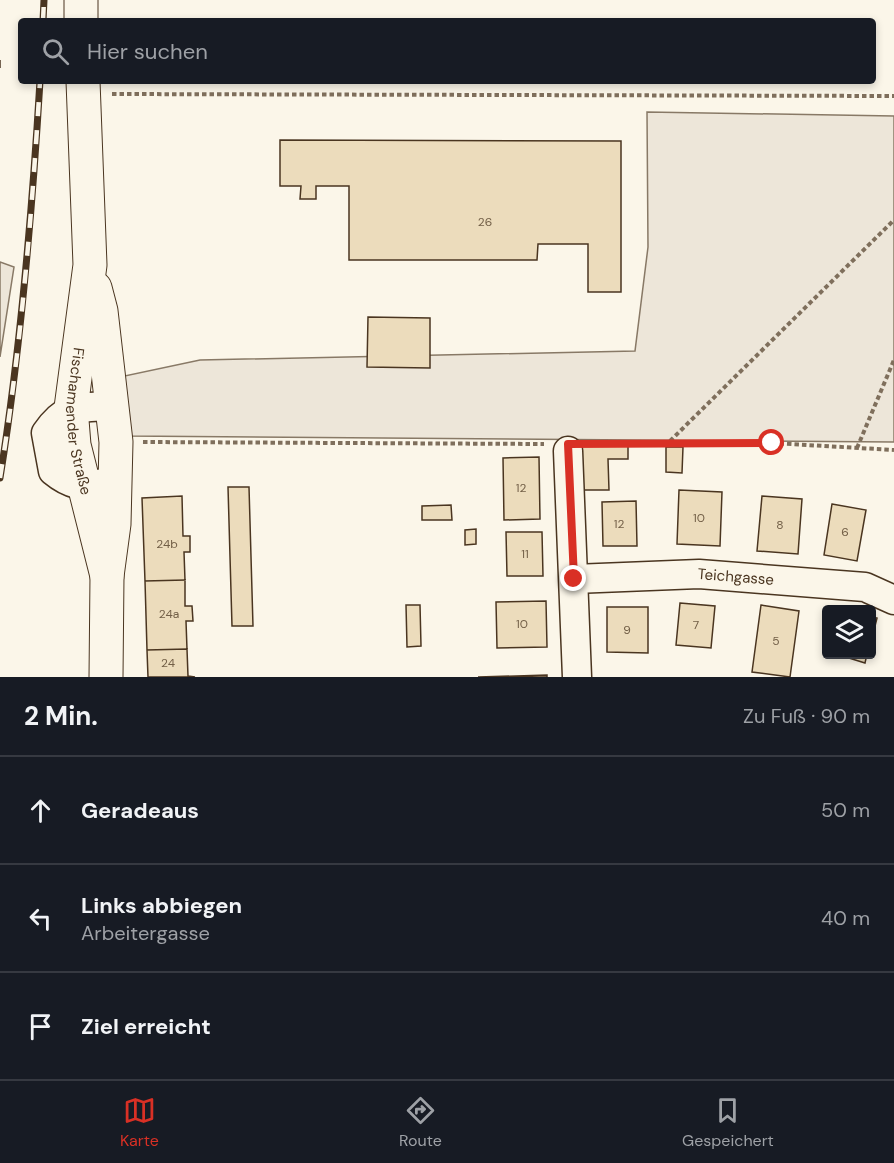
<!DOCTYPE html>
<html lang="de">
<meta charset="utf-8">
<style>
:root{--surface:#171b24;--page:#242831;--text:#f1f3f6;--muted:#9ea1a6;--line:#363941;--accent:#d93025}
body{margin:0;font-family:"DM Sans",sans-serif;background:var(--page);color:var(--text)}
.controls{position:absolute;right:18px;bottom:18px;display:grid;overflow:hidden;border-radius:6px;box-shadow:0 3px 9px #0003}
.controls button{width:54px;height:54px;display:grid;place-items:center;padding:0;border:0;border-bottom:2px solid var(--line);background:var(--surface);color:var(--text);font:30px sans-serif}
.stop{position:absolute;width:18px;height:18px;margin:-14px;border:4px solid #d93025;border-radius:50%;background:#fff}
.stop.end{background:#d93025;border-color:#fff;box-shadow:0 2px 6px #0008}
.list{margin:0;padding:0;list-style:none}
h2{display:flex;justify-content:space-between;align-items:center;height:78px;margin:0;padding:0 24px;font-size:26px}
h2 small{font-size:20px;font-weight:400;color:var(--muted)}
.list li{display:grid;grid-template-columns:39px 1fr auto;gap:18px;align-items:center;box-sizing:border-box;height:108px;padding:0 24px;border-top:2px solid var(--line)}
.list b{display:block;font-size:22px;white-space:nowrap}
.list p{margin:0;font-size:20px;white-space:nowrap;color:var(--muted)}
.list em{font-size:20px;font-style:normal;color:var(--muted)}
.icon{flex:none;width:33px;height:33px;fill:none;stroke:currentColor;stroke-width:2;stroke-linecap:round;stroke-linejoin:round}
.map{position:relative;flex:none;width:894px;height:677px;overflow:hidden}
.search{position:absolute;background:var(--surface);box-shadow:0 3px 9px #0003;left:18px;right:18px;top:18px;height:66px;display:flex;align-items:center;gap:15px;box-sizing:border-box;padding:0 21px;border-radius:6px;color:var(--muted);font-size:22px}
.sheet{height:402px;background:var(--surface)}
nav{display:flex;justify-content:space-around;align-items:center;box-sizing:border-box;height:84px;border-top:2px solid var(--line);background:var(--surface);font-size:16px;color:var(--muted)}
nav a{display:grid;justify-items:center;gap:3px}
nav .on{color:var(--accent)}
.map>svg:first-child{display:block}
.green{fill:#ede6d9;stroke:#887966;stroke-width:1.5}
.building{fill:#ecdcbc;stroke:#4a3520;stroke-width:1.5}
.lines{fill:none;stroke-linecap:round;stroke-linejoin:round}
.minor-casing{stroke:#4a3520;stroke-width:31}
.major-casing{stroke:#4a3520;stroke-width:35}
.path{stroke:#7f6f5c;stroke-width:4;stroke-dasharray:4.5 3;stroke-linecap:butt}
.minor{stroke:#fbf6e9;stroke-width:28}
.major{stroke:#fbf6e9;stroke-width:33}
.rail-casing{stroke:#4a3520;stroke-width:7}
.rail{stroke:#fbf6e9;stroke-width:4.5;stroke-dasharray:14;stroke-linecap:butt}
.fence{stroke:#4a3520;stroke-width:1.5;stroke-dasharray:8 3;stroke-linecap:butt}
.route{stroke:#d93025;stroke-width:8}
.labels{text-anchor:middle;stroke-width:4.5;stroke-linejoin:round;paint-order:stroke}
.number-label{font-size:12px;fill:#725f47}
.street-label{font-size:15px;fill:#4a3520;stroke:#fbf6e9}
</style>
<div class="map">
<svg width="894" height="677" viewBox="0 0 894 677">
<rect width="100%" height="100%" fill="#fbf6e9"/>
<!-- green -->
<path class="green" d="M647 112 894 116V442L126 436 115 378 200 360 635 351 648 247Z
M0 262 14 267 0 357Z"/>
<!-- building -->
<path class="building" d="M280 140 621 141V292H588V244H538L537 260H349V186H316V199H300L301 186H280Z
M368 317 430 318V368L367 367Z
M628 444V459H608L609 490H583L582 445Z
M666 447H683L682 473 666 472Z
M539 457 540 519 504 520 503 458Z
M228 487H249L253 626H232Z
M679 490 722 492 720 546 677 544Z
M182 496 183 536H190V552H184L185 580 145 581 142 498Z
M762 496 802 499 798 554 757 551Z
M636 501 637 546H603L602 502Z
M832 504 866 510 857 561 824 555Z
M451 505 452 520H422V506Z
M476 529V544L465 545V530Z
M506 532H542L543 576H507Z
M185 580V606H192L193 621H186L187 649 147 650 145 581Z
M546 601 547 647 497 648 496 602Z
M680 603 715 606 711 648 676 645Z
M406 605H420L421 646 407 647Z
M761 605 799 611 790 677 752 672Z
M607 607H648V653L607 652Z
M872 617 877 618 872 638Z
M187 649 188 676 195 677H148L147 650Z
M836 654H867L865 663Z
M547 675V677H478Z"/>
<g class="lines">
<!-- minor casing -->
<g class="minor-casing">
<g id="minor">
<path d="M568 451 577 677"/>
<path d="M104 483C82 487 70 485 53 471L46 433C66 404 79 408 112 406"/>
<path id="s1" d="M574 579 699 574 865 587 894 600"/>
</g>
</g>
<!-- major casing -->
<g class="major-casing">
<g id="major">
<path d="M81 0V21"/>
<path id="s2" d="M83 81 90 265 71 408 74 445 107 576"/>
<path d="M95 288 101 311 116 442 114 524 107 576 106 677"/>
</g>
</g>
<!-- path -->
<path class="path" d="M112 94 894 96
M670 441 894 220
M143 442 544 444
M592 442 772 443 894 450
M857 448 894 360"/>
<!-- minor -->
<use href="#minor" class="minor"/>
<!-- major -->
<use href="#major" class="major"/>
<!-- rail casing -->
<g class="rail-casing">
<path id="rail" d="M43 21 44 0
M0 478C21 347 32 214 40 81"/>
</g>
<!-- rail -->
<use href="#rail" class="rail"/>
<!-- fence -->
<path class="fence" d="M0 60V69"/>
</g>
<g class="lines">
<!-- route -->
<path class="route" d="M574 579 568 444 772 443"/>
</g>
<g class="labels">
<!-- number labels -->
<g class="number-label">
<text x="485" y="226">26</text>
<text x="521" y="492">12</text>
<text x="699" y="522">10</text>
<text x="619" y="528">12</text>
<text x="780" y="529">8</text>
<text x="845" y="536">6</text>
<text x="167" y="548">24b</text>
<text x="525" y="558">11</text>
<text x="169" y="618">24a</text>
<text x="522" y="628">10</text>
<text x="696" y="629">7</text>
<text x="627" y="634">9</text>
<text x="776" y="645">5</text>
<text x="168" y="667">24</text>
</g>
<!-- street labels -->
<g class="street-label">
<text dy="5" stroke="none"><textPath href="#s2" startOffset="342">Fischamender Straße</textPath></text>
<text dy="5" stroke="none"><textPath href="#s1" startOffset="162">Teichgasse</textPath></text>
</g>
</g>
</svg>
<div class="controls">
<button><svg class="icon" aria-label="layers" viewBox="0 0 24 24"><path d="M12 4l9 5-9 5-9-5zM3 14l9 5 9-5"/></svg></button>
</div>
<div class="stop" style="left:772px;top:443px"></div>
<div class="stop end" style="left:574px;top:579px"></div>
<div class="search"><svg class="icon" aria-label="search" viewBox="0 0 24 24"><circle cx="10" cy="10" r="6"/><path d="M15 15l6 6"/></svg>Hier suchen</div>
</div>
<section class="sheet">
<h2>2 Min.<small>Zu Fuß · 90 m</small></h2>
<ul class="list">
<li><svg class="icon" aria-label="ahead" viewBox="0 0 24 24"><path d="M12 20V5M6 11l6-6 6 6"/></svg><div><b>Geradeaus</b></div><em>50 m</em></li>
<li><svg class="icon" aria-label="left" viewBox="0 0 24 24"><path d="M17 20v-9H6M10 6l-5 5 5 5"/></svg><div><b>Links abbiegen</b><p>Arbeitergasse</p></div><em>40 m</em></li>
<li><svg class="icon" aria-label="arrive" viewBox="0 0 24 24"><path d="M6 21V4h12l-3 4 3 4H6"/></svg><div><b>Ziel erreicht</b></div></li>
</ul>
</section>
<nav>
<a class="on"><svg class="icon" aria-label="map" viewBox="0 0 24 24"><path d="M3 6l6-2 6 2 6-2v14l-6 2-6-2-6 2zM9 4v14M15 6v14"/></svg>Karte</a>
<a><svg class="icon" aria-label="directions" viewBox="0 0 24 24"><path d="M12 3l9 9-9 9-9-9zM9 14v-3h6M13 9l2 2-2 2"/></svg>Route</a>
<a><svg class="icon" aria-label="saved" viewBox="0 0 24 24"><path d="M7 4h10v16l-5-4-5 4z"/></svg>Gespeichert</a>
</nav>
